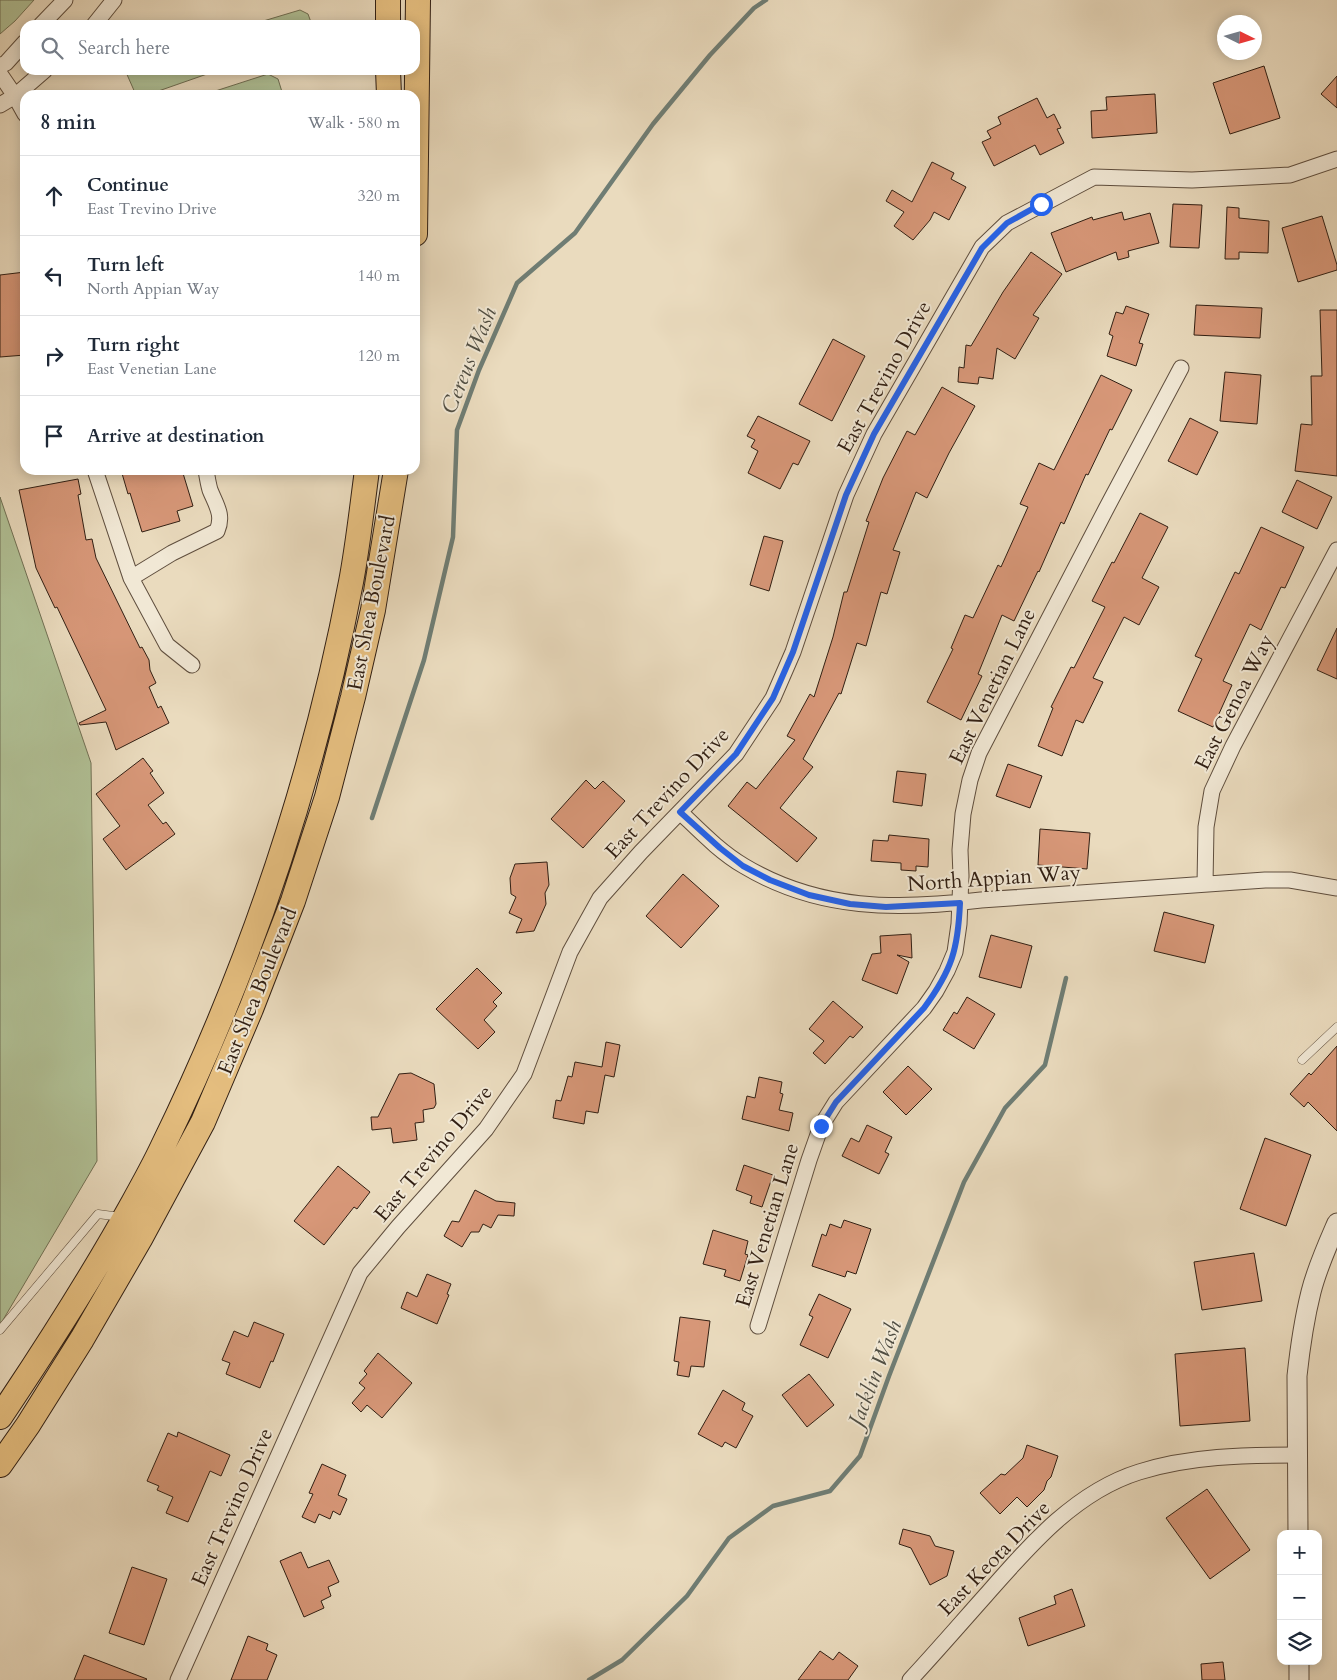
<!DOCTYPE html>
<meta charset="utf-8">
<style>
:root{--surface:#fff;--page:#f6f6f7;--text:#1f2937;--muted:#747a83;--line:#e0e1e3}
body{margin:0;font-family:Cardo,serif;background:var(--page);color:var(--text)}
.controls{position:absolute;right:15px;bottom:15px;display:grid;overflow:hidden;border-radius:10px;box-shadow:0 2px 12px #0003}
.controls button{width:45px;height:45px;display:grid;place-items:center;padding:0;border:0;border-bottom:1px solid var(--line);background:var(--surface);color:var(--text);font:25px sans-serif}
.compass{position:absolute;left:1217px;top:15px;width:45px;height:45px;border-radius:50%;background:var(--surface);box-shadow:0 2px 12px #0003;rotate:95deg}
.stop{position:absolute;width:15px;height:15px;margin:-11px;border:4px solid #2563eb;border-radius:50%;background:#fff}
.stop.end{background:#2563eb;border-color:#fff;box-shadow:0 1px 5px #0008}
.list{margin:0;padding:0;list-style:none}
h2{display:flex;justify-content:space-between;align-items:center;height:65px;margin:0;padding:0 20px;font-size:21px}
h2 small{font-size:16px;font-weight:400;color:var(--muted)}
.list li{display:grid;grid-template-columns:32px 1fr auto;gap:15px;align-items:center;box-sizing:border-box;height:80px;padding:0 20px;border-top:1px solid var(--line)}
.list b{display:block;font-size:19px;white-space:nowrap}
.list p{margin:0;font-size:16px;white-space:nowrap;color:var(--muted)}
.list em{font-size:16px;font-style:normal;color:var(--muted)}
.icon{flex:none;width:28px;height:28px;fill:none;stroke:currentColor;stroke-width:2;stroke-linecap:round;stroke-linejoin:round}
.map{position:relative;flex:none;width:1337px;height:1680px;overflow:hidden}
.search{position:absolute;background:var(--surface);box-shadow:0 2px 12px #0003;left:20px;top:20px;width:400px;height:55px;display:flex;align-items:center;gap:12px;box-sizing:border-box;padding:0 18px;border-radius:15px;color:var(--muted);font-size:19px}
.panel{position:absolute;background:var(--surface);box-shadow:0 2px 12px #0003;left:20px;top:90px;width:400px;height:385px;border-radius:15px}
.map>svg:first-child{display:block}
.green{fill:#b1c196;stroke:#717054}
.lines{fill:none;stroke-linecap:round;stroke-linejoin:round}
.stream{stroke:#6f7d74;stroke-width:4.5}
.building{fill:#d79778;stroke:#311f13}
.service-casing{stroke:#5f4e3e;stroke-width:9}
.minor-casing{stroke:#5f4e3e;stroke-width:17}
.tertiary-casing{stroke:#5f4e3e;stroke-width:21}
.primary-casing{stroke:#311f13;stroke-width:26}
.service{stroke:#f1e8d5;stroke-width:8}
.minor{stroke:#f1e8d5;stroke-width:15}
.tertiary{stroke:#f1e8d5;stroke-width:19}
.primary{stroke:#e5be7f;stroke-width:24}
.route{stroke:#2563eb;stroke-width:6}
.labels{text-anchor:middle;stroke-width:4;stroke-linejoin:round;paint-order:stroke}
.street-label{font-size:21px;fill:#311f13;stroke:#f1e8d5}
.water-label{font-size:22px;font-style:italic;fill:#504e43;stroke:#f1e8d5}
</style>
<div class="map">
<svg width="1337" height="1680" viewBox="0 0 1337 1680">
<rect width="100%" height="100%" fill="#eadbbe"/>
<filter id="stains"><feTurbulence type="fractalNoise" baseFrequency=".004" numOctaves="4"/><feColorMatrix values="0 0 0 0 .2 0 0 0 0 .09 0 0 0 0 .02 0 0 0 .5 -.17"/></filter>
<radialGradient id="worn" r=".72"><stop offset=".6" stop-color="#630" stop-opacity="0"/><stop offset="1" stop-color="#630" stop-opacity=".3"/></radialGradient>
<!-- green -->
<path class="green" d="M0 0H34L15 21 0 34Z
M300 10 308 14 312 25H250Z
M125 70H211L210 73 147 95H136Z
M268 74 278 79 283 95H203Z
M0 497 91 763 97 1161 0 1325Z"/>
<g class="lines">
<!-- stream -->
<path class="stream" d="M372 818 424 660 453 537 457 430 479 370 517 283 575 233 653 124 710 55 754 8 766 0
M589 1680 622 1660 687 1596 729 1538 773 1506 830 1491 860 1456 889 1376 964 1182 1005 1108 1045 1065 1066 978"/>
</g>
<!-- building -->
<path class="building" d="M1264 66 1280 118 1230 134 1213 83Z
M1337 76V108L1321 94Z
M1155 94 1157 133 1092 138 1091 111 1107 110 1106 97Z
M1037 98 1047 118 1054 114 1061 128 1057 129 1064 143 1040 155 1035 145 994 166 982 142 991 138 987 131 1001 124 998 117Z
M932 162 954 173 951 179 966 187 949 220 934 212 930 220 913 240 894 226 904 212 886 201 892 190 912 202Z
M1173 204 1202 205 1199 248 1170 247Z
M1227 207 1239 208V218L1269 221 1268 253 1239 252V259H1225Z
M1122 212 1124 220 1150 213 1159 243 1128 251 1129 257 1118 260 1116 252 1066 272 1051 233 1092 217 1093 220Z
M1322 216 1337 265V270L1298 282 1282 228Z
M1031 252 1062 274 1033 315 1039 318 1015 359 997 348 993 379 979 377 978 384 958 382 959 367 964 368 966 345 971 346 1003 292Z
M25 272V355L0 357V275Z
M1196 305 1262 308 1260 338 1194 335Z
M1126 306 1149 314 1139 343 1143 344 1136 366 1107 356 1113 336 1109 334 1116 312 1123 314Z
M1320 310H1337V476L1295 471 1301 424 1312 425 1311 376H1322Z
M833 339 865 356 832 421 799 404Z
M1225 372 1261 375 1257 424 1220 421Z
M1101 375 1132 390 1112 430 1110 429 1088 475 1086 474 1064 524 1061 522 1039 572 1038 571 1014 621 1002 615 978 674 982 676 961 720 927 702 953 649 951 648 965 615 973 618 998 565 1001 567 1028 507 1020 504 1039 463 1054 470Z
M942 387 975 406 949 453 927 498 916 492 893 550 900 552 887 594 881 592 866 646 857 643 841 694 839 693 803 759 813 767 780 808 817 838 797 862 728 806 747 782 756 789 795 740 787 736 810 694 814 697 833 637 844 592H847L869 522 866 521 883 478 907 431 915 435Z
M758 416 810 441 798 465 793 463 780 489 748 473 758 451 751 447 755 440 747 436Z
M1190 418 1218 432 1197 475 1168 461Z
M121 470H182L193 506 177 511 180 521 142 532 130 493 128 494Z
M78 479 81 494 78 495 86 540 92 539 96 558 140 648 142 647 149 660 150 670 156 683 149 687 158 708 161 706 169 723 116 750 106 722 80 725 79 723 106 710 57 607 55 608 36 568 19 490Z
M1297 480 1332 497 1317 529 1282 512Z
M1140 513 1168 527 1142 578 1159 587 1139 625 1124 617 1093 678 1103 682 1083 723 1076 720 1062 756 1038 746 1053 708 1051 707 1071 667 1074 668 1105 607 1092 601 1112 562 1114 563Z
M1261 527 1304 547 1285 588 1281 587 1261 630 1250 624 1223 681 1232 685 1213 727 1178 711 1202 659 1195 656 1235 572 1239 574Z
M764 536 783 541 769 591 750 585Z
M1337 628V679L1317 670Z
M143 758 153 771 150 773 164 793 148 805 163 824 166 822 175 834 126 870 103 839 120 826 96 794Z
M1008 764 1042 776 1030 808 996 796Z
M897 771 926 774 922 806 893 802Z
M586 780 595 789 603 781 625 801 583 848 551 819Z
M1040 829 1090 833 1087 869 1038 865Z
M889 835 929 839 928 867 916 866V871L901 870V863L871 861 873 840 888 841Z
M547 862 549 885 545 893 546 904 534 931 516 933 522 919 509 913 516 897 511 894 510 878 515 864Z
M683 874 719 906 681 948 646 916Z
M1164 912 1214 925 1205 963 1154 951Z
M911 934 912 958 897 955 909 962 897 994 862 980 872 954 881 953 880 936Z
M991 935 1032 946 1021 988 979 977Z
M477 968 502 993 493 1002 497 1006 484 1020 495 1032 478 1049 436 1009Z
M967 997 995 1014 974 1049 943 1030 954 1012 957 1014Z
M833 1001 863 1027 853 1038 850 1036 825 1064 813 1053 824 1041 809 1029Z
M606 1042 620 1045 614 1077 605 1075 598 1113 586 1111 584 1124 553 1118 556 1100 561 1101 568 1076 572 1077 575 1062 602 1067Z
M1337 1046V1131L1308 1102 1304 1107 1290 1094 1309 1073 1311 1075Z
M908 1066 932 1089 906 1115 883 1092Z
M411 1073 434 1084 436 1104 434 1108 423 1110 424 1122 415 1123 417 1140 393 1143 391 1128 372 1130 371 1117H378L399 1074Z
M759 1077 782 1082 780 1093 783 1094 779 1110 793 1113 789 1131 742 1119 747 1096 755 1098Z
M867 1125 892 1137 885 1152 889 1154 879 1174 842 1156 851 1138 859 1142Z
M1265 1138 1311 1155 1286 1226 1240 1209Z
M744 1165 773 1175 762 1207 750 1203 752 1196 736 1190Z
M338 1166 370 1192 357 1209 354 1207 324 1245 294 1221Z
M475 1190 496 1201 515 1203 514 1216 498 1215 491 1228 483 1224 479 1232H471L462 1247 444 1236 452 1221 459 1222Z
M844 1220 871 1229 856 1274 847 1271 845 1277 812 1266 822 1234 826 1236 830 1224 841 1228Z
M713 1230 748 1241 745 1254 748 1255 740 1281 724 1276 726 1270 703 1264Z
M1254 1253 1262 1301 1202 1310 1194 1262Z
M427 1274 451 1284 447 1294 449 1295 437 1324 401 1308 407 1292 417 1297Z
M819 1294 851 1309 828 1358 800 1345 813 1317 809 1315Z
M680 1317 710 1321 704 1367 691 1366 689 1377 677 1375 679 1362 674 1361Z
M254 1322 284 1334 273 1362 271 1361 260 1388 226 1374 230 1363 222 1360 234 1331 248 1337Z
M1245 1348 1250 1421 1180 1426 1175 1354Z
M378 1353 412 1383 382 1418 367 1405 361 1412 352 1403 365 1388 359 1383 367 1374 364 1371Z
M809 1374 834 1405 807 1427 782 1395Z
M723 1390 745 1403 742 1410 753 1416 736 1448 725 1442 722 1447 698 1434Z
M178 1432 230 1455 221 1476 210 1471 188 1522 166 1513 173 1497 157 1490 159 1486 147 1481 168 1433 177 1437Z
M1027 1445 1058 1456 1051 1477 1047 1481 1044 1490 1027 1507 1017 1497 1000 1514 980 1493 1001 1474 1005 1475 1023 1458Z
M322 1464 346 1475 338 1495 347 1499 340 1515 333 1511 330 1519 319 1514 315 1523 302 1517 313 1494 309 1493Z
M1207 1489 1250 1550 1210 1579 1166 1518Z
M903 1529 930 1536 935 1546 954 1551 947 1576 930 1585 911 1548 899 1544Z
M301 1552 308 1568 329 1560 339 1582 328 1587 331 1596 321 1601 324 1608 304 1617 280 1561Z
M132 1567 167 1579 144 1645 109 1633Z
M1072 1589 1085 1626 1028 1646 1019 1618 1056 1604 1054 1596Z
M248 1636 268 1644 266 1650 277 1655 267 1680H231Z
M820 1651 833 1660 839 1652 858 1666 848 1680H798Z
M84 1655 147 1679 146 1680H74Z
M1223 1662 1225 1680H1202L1201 1664Z"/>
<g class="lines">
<!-- service casing -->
<g class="service-casing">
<path id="service" d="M1302 1060 1337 1027
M0 1330 98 1214 113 1216 120 1222"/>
</g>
<!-- minor casing -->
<g class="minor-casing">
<path id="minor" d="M41 25 65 0
M94 25 114 0
M0 66 6 63 25 42
M0 74 15 96 25 114
M0 105 15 96 45 70
M95 470 131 578 167 645 192 665
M131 578 172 553 217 531C224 515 216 505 210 490 208 483 207 476 206 470
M680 812C700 831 720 852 744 866 819 911 898 910 981 900L1265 880H1290L1337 888
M1205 884 1206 827 1212 791 1233 746 1337 550
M758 1326 809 1160 821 1126 836 1102 924 1008 936 991 947 971 955 952 959 924 961 876 960 850 963 814 970 780 979 753 1106 509 1181 368
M178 1680 360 1273 398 1227 486 1129 524 1074 570 952 600 898 641 852 736 754 773 698 793 652 846 495 874 434 982 247 1007 223 1094 177 1192 180 1290 175 1337 159
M910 1680C936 1652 961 1623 986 1595 1029 1546 1075 1492 1139 1472 1189 1456 1245 1455 1297 1455"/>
</g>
<!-- tertiary casing -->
<g class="tertiary-casing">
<path id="tertiary" d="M1298 1534 1297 1376C1300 1348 1304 1320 1311 1292 1317 1268 1327 1246 1337 1223
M1299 1661V1680"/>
</g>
<!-- primary casing -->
<g class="primary-casing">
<path id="primary" d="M388 0V25
M388 70 389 95
M415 234 418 0
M0 1417C47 1347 92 1277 133 1203 143 1185 153 1167 162 1148 249 970 314 777 351 582 358 545 362 507 367 470
M0 1465 28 1425 82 1339 140 1239 203 1122 251 1009 293 901 327 797 353 697 373 610 396 470"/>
</g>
<!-- service -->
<use href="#service" class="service"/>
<!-- minor -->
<use href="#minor" class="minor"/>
<!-- tertiary -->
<use href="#tertiary" class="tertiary"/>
<!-- primary -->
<use href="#primary" class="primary"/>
</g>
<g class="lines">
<!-- route -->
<path class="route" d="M821 1126 836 1102 924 1008C952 970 958 949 960 903L886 907 850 904 809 895 770 880 743 866 720 848 680 812 736 754 773 698 793 652 846 495 874 434 982 248 1007 223 1041 204"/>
</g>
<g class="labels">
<!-- street labels -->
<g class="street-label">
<text transform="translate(884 377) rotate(-61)" y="7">East Trevino Drive</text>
<text transform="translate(371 603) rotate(-79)" y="7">East Shea Boulevard</text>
<text transform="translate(992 686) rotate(-64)" y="7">East Venetian Lane</text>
<text transform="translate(1234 702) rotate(-63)" y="7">East Genoa Way</text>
<text transform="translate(667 793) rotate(-47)" y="7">East Trevino Drive</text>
<text transform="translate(994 878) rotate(-4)" y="7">North Appian Way</text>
<text transform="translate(257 991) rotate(-68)" y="7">East Shea Boulevard</text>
<text transform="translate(433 1153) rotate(-50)" y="7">East Trevino Drive</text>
<text transform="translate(767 1225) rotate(-73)" y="7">East Venetian Lane</text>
<text transform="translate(232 1507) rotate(-66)" y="7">East Trevino Drive</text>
<text transform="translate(994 1558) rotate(-46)" y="7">East Keota Drive</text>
</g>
<!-- water labels -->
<g class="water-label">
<text transform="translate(468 360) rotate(-68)" y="8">Cereus Wash</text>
<text transform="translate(874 1373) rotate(-69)" y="8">Jacklin Wash</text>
</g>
</g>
<rect width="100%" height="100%" filter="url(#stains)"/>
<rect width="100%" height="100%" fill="url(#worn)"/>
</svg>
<div class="controls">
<button>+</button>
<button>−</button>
<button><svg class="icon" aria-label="layers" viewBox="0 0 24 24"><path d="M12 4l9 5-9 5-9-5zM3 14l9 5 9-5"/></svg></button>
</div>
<svg class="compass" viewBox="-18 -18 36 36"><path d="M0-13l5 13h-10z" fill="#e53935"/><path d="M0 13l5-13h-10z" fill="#747a83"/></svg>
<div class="stop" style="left:1041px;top:204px"></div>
<div class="stop end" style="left:821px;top:1126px"></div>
<div class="search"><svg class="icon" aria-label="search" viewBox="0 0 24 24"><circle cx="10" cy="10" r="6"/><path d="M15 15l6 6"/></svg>Search here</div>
<section class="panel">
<h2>8 min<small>Walk · 580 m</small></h2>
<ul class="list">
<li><svg class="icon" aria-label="ahead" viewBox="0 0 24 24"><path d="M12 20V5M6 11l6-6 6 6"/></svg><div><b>Continue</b><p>East Trevino Drive</p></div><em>320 m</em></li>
<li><svg class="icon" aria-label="left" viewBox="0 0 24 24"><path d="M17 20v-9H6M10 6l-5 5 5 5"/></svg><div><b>Turn left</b><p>North Appian Way</p></div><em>140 m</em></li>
<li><svg class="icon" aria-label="right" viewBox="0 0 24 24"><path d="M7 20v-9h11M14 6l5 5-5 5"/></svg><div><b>Turn right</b><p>East Venetian Lane</p></div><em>120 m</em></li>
<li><svg class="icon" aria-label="arrive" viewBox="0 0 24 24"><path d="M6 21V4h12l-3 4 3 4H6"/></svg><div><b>Arrive at destination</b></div></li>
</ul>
</section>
</div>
